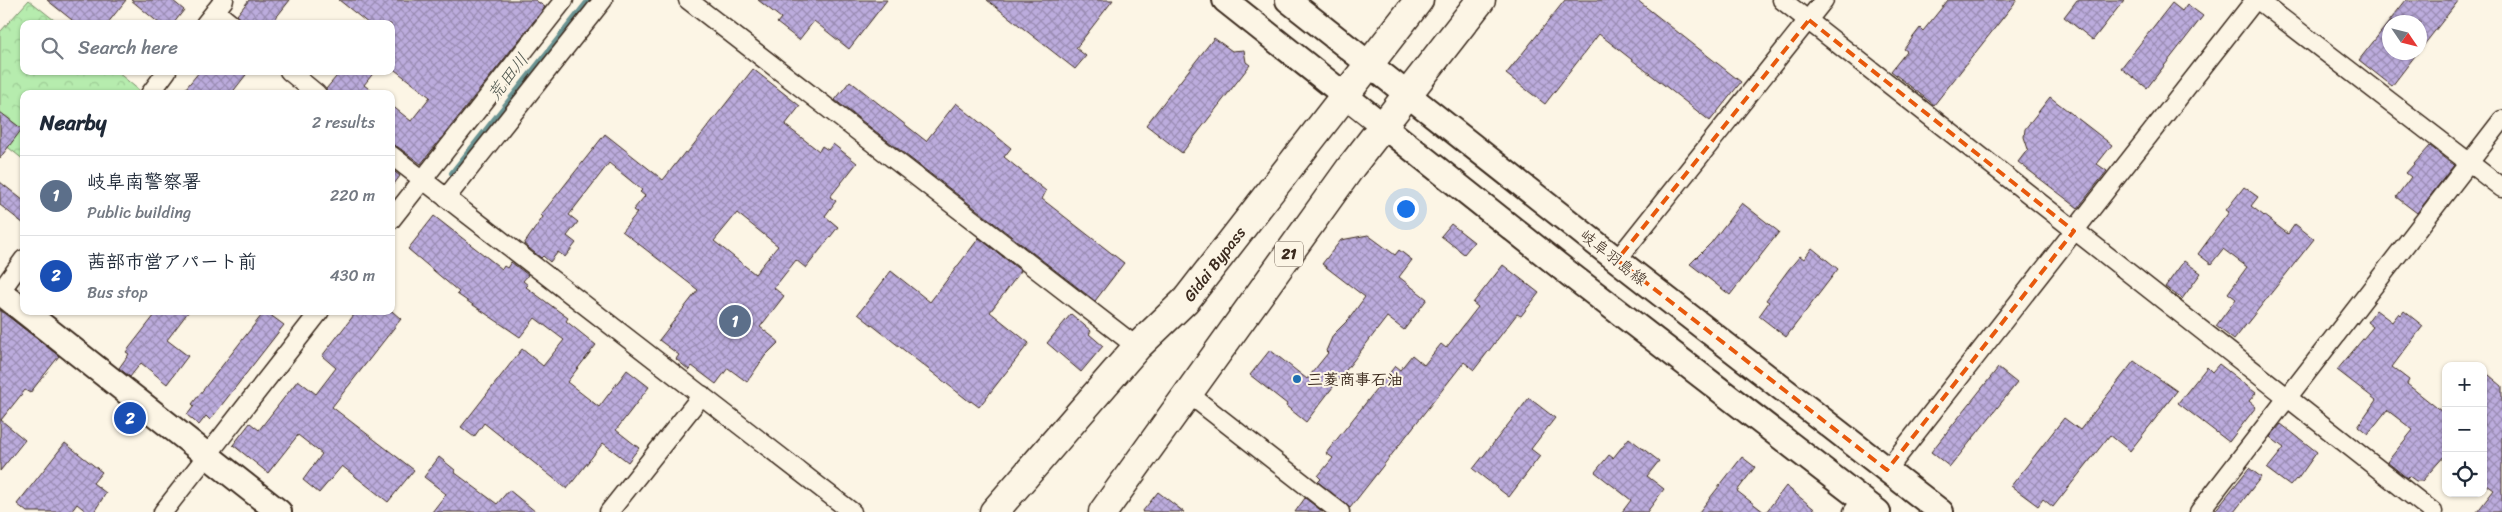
<!DOCTYPE html>
<meta charset="utf-8">
<style>
:root{--surface:#fff;--page:#f2f2f3;--text:#1f2937;--muted:#747a83;--line:#e0e1e3;--accent:#0f766e}
body{margin:0;font-family:Sriracha,"Klee One",sans-serif;background:var(--page);color:var(--text)}
.controls{position:absolute;right:15px;bottom:15px;display:grid;overflow:hidden;border-radius:10px;box-shadow:0 1px 4px #0004}
.controls button{width:45px;height:45px;display:grid;place-items:center;padding:0;border:0;border-bottom:1px solid var(--line);background:var(--surface);color:var(--text);font:25px sans-serif}
.compass{position:absolute;left:2382px;top:15px;width:45px;height:45px;border-radius:50%;background:var(--surface);box-shadow:0 1px 4px #0004;rotate:125deg}
.you{position:absolute;left:1405px;top:208px;width:18px;height:18px;margin:-12px;border:4px solid #fff;border-radius:50%;background:#1a73e8;box-shadow:0 0 0 8px #1a73e833}
.badge{display:grid;place-items:center;width:32px;height:32px;border-radius:50%;background:var(--accent);color:#fff;font-size:16px;font-weight:700}
.pin{position:absolute;translate:-50% -50%;border:2px solid #fff;box-shadow:0 1px 5px #0006}
.list{margin:0;padding:0;list-style:none}
h2{display:flex;justify-content:space-between;align-items:center;height:65px;margin:0;padding:0 20px;font-size:21px}
h2 small{font-size:16px;font-weight:400;color:var(--muted)}
.list li{display:grid;grid-template-columns:32px 1fr auto;gap:15px;align-items:center;box-sizing:border-box;height:80px;padding:0 20px;border-top:1px solid var(--line)}
.list b{display:block;font-size:19px;white-space:nowrap}
.list p{margin:0;font-size:16px;white-space:nowrap;color:var(--muted)}
.list em{font-size:16px;font-style:normal;color:var(--muted)}
.icon{flex:none;width:28px;height:28px;fill:none;stroke:currentColor;stroke-width:2;stroke-linecap:round;stroke-linejoin:round}
.map{position:relative;flex:none;width:2502px;height:512px;overflow:hidden}
.search{position:absolute;background:var(--surface);box-shadow:0 1px 4px #0004;left:20px;top:20px;width:375px;height:55px;display:flex;align-items:center;gap:12px;box-sizing:border-box;padding:0 18px;border-radius:10px;color:var(--muted);font-size:19px}
.panel{position:absolute;background:var(--surface);box-shadow:0 1px 4px #0004;left:20px;top:90px;width:375px;height:225px;border-radius:10px}
.map>svg:first-child{display:block}
.park{fill:url(#park-crowns);stroke:#788b66}
.lines{fill:none;stroke-linecap:round;stroke-linejoin:round}
.stream{stroke:#699392;stroke-width:6}
.building{fill:url(#building-cross-hatch);stroke:#3b2a1e;fill-rule:evenodd}
.street-casing{stroke:#3b2a1e;stroke-width:21}
.secondary-casing{stroke:#3b2a1e;stroke-width:28}
.highway-casing{stroke:#3b2a1e;stroke-width:31}
.street{stroke:#fcf5e5;stroke-width:18}
.secondary{stroke:#fcf5e5;stroke-width:24}
.highway{stroke:#fcf5e5;stroke-width:28}
.marked{fill:none;stroke:#e8590c;stroke-width:4;stroke-dasharray:10 6;stroke-linejoin:round}
.poi-dot{fill:#1f6fb2;stroke:#fcf5e5;stroke-width:2}
.labels{text-anchor:middle;stroke-width:4;stroke-linejoin:round;paint-order:stroke}
.shield{fill:#fcf5e5;stroke:#75675a;stroke-width:1}
.shield-label{font-size:15px;font-weight:bold;fill:#3b2a1e}
.street-label{font-size:16px;fill:#3b2a1e;stroke:#fcf5e5}
.poi-label{font-size:16px;font-weight:bold;fill:#3b2a1e;stroke:#fcf5e5;text-anchor:start}
.water-label{font-size:18px;font-style:italic;fill:#4e564e;stroke:#fcf5e5}
</style>
<div class="map">
<svg width="2502" height="512" viewBox="0 0 2502 512">
<defs>
<pattern id="park-crowns" width="20" height="18" patternUnits="userSpaceOnUse" patternTransform="scale(1.25)"><rect width="20" height="18" fill="#b6ecae"/><path d="M2 6a3 3 0 1 1 6 0M12 15a3 3 0 1 1 6 0" fill="none" stroke="#9dcb95"/></pattern>
<pattern id="building-cross-hatch" width="8" height="8" patternUnits="userSpaceOnUse" patternTransform="scale(1.25)"><rect width="8" height="8" fill="#bcacdd"/><path d="M0 0l8 8M0 8l8-8" fill="none" stroke="#9a8cb3"/></pattern>
</defs>
<rect width="100%" height="100%" fill="#fcf5e5"/>
<filter id="ink" filterUnits="userSpaceOnUse"><feTurbulence type="fractalNoise" baseFrequency=".02" numOctaves="2"/><feDisplacementMap in="SourceGraphic" scale="10" xChannelSelector="R" yChannelSelector="G"/><feConvolveMatrix kernelMatrix="1 2 1 2 8 2 1 2 1" color-interpolation-filters="sRGB"/></filter>
<g filter="url(#ink)">
<!-- park -->
<path class="park" d="M29 0 59 24H24V71H116L140 91 137 94H24V160L0 141V32Z"/>
<g class="lines">
<!-- stream -->
<path class="stream" d="M452 173 589 0"/>
</g>
<!-- building -->
<path class="building" d="M47 0H126L107 24H77Z
M131 0H172L184 10 173 24H160Z
M249 0H290L271 24H248L237 15Z
M339 0H535L545 7 421 164 398 147 391 145V105L411 121 430 97 391 67V24H369Z
M758 0H887L849 49 814 21 799 40 777 23 781 18Z
M987 0H1113L1076 48 1086 56 1075 69Z
M1565 0H1637L1741 82 1710 121 1599 34 1545 104 1506 74Z
M1948 0H2017L1934 105 1891 71 1907 51 1904 49 1920 28 1923 31Z
M2077 0H2124L2093 40 2064 17Z
M2406 0H2459L2420 50V22H2390V52H2418L2392 86 2359 60Z
M2172 3 2182 11 2187 4 2203 16 2147 88 2121 68Z
M1214 38 1232 51 1244 50 1246 62 1250 65 1182 153 1146 125Z
M753 69 800 106 785 125 819 151 822 146 828 150 833 144 857 163 830 197 836 201 825 216 838 227 806 268 796 260 774 288 784 296 760 327 779 342 765 356 747 382 728 368 716 384 692 366 689 370 676 359 679 355 659 340 698 290 622 231 637 213 633 210 645 196 640 192 642 190 609 163 569 215 578 222 567 236 576 243 565 257 558 252 550 262 543 256 541 258 524 244 543 217 541 215 605 134 663 180 685 152 687 153ZM737 213 778 246 755 274 714 241Z
M200 71H249L231 94H181Z
M341 71H375L364 85 376 94H327L326 89Z
M850 81 926 141 956 103 1011 148 1004 157 1046 191 1042 199 1124 263 1095 301 835 100Z
M2050 97 2112 145 2097 164 2107 171 2078 208 2018 162 2028 149 2024 137 2025 129Z
M0 112 22 129 0 158Z
M2430 146 2454 165 2417 213 2396 197 2411 177 2406 173Z
M391 169 400 176 391 188Z
M0 182 24 201V224L0 205Z
M2244 187 2258 197 2251 206 2288 234 2295 224 2314 239 2234 340 2216 326 2236 299 2228 293 2247 267 2223 249 2211 264 2198 254 2229 212 2226 210Z
M1742 203 1779 232 1730 295 1690 264 1711 243Z
M434 216 502 269 504 266 507 268 511 262 528 275 523 281 528 285 526 287 568 318 566 321 596 345 567 382 599 407 627 370 649 387 616 430 639 448 628 462 603 443 567 489 484 423 474 437 461 427 522 349 543 366 564 340 535 318 520 337 457 294 459 292 408 249Z
M1451 224 1474 242 1464 254 1441 236Z
M1368 235 1395 255 1399 250 1412 260 1399 277 1427 299 1404 330 1387 317 1306 422 1286 406 1287 404 1250 375 1270 350 1307 379 1328 353 1326 351 1333 335 1349 319 1365 297 1322 264 1341 240Z
M979 238 1021 271 990 312 1029 343 979 407 971 401 970 402 858 314 891 271 930 302Z
M1812 248 1838 269 1786 337 1759 316 1769 302 1766 300 1789 269 1800 256 1804 259Z
M2184 261 2201 273 2182 299 2165 287Z
M1503 265 1539 293 1521 316 1517 314 1474 370 1464 362 1350 508 1318 482 1321 479 1318 476 1333 458 1326 453 1395 366 1400 370 1412 355 1424 365 1441 344 1446 348 1478 307 1473 303Z
M0 310 59 356 30 393 25 390 1 420 25 440 0 471Z
M2376 310 2392 322 2399 313 2401 315 2404 311 2423 326 2392 367 2409 380 2407 384 2446 415V454L2422 481H2416L2409 476 2407 478 2387 462 2413 430 2387 410 2368 434 2358 426 2376 400 2337 370 2373 327 2367 322Z
M158 311H189L167 340 188 356 167 384 141 363 130 377 119 368 129 354 126 352Z
M265 311 284 325 210 420 206 416 199 425 187 415 194 406 192 404Z
M357 311H392L401 319 332 407 414 470 388 502 342 466 319 493 303 480 322 454 298 435 268 473 233 445 250 423 259 430 298 380 316 394 336 368 322 356Z
M1071 314 1091 331 1089 334 1103 346 1081 372 1047 343Z
M2134 361 2177 391 2130 451 2110 435 2053 507 2043 499 2038 506 2011 486 2064 418 2080 430Z
M2219 364 2256 393 2249 401 2256 407 2229 442 2178 403 2207 367 2212 372Z
M1998 368 2017 383 1950 467 1931 452Z
M2483 370 2502 386V512H2477L2494 490 2483 482Z
M1529 398 1555 418 1531 449 1540 456 1509 497 1473 469Z
M2281 424 2317 452 2297 480 2296 479 2290 486 2267 469 2284 448 2270 437Z
M1629 438 1659 461 1647 476 1664 489 1647 512H1622L1631 500 1595 472 1609 455 1613 458Z
M65 443 102 472 93 483 106 493 94 512H87L77 504 71 512H27L17 504Z
M439 457 455 470 454 472 497 504 509 490 536 512H432L446 494 424 477Z
M1742 457 1755 467 1737 491 1764 512H1699Z
M2249 468 2261 477 2234 512H2214Z
M1786 486 1818 512H1766Z
M1158 492 1184 512H1142Z
M1305 498 1323 512H1295Z"/>
<g class="lines">
<!-- street casing -->
<g class="street-casing">
<path id="street" d="M688 0 1137 347
M1782 0 2433 512
M2258 0 2502 188
M215 11 231 24
M205 24 224 0
M289 71 317 94
M150 94 167 71
M391 155 852 512
M446 198 603 0
M391 220 564 0
M1617 260 1824 0
M0 292 24 259
M1189 394 1340 512
M1887 470 2255 0
M163 512 320 311
M609 512 702 395
M1853 512 1862 500
M2199 512 2502 120"/>
</g>
<!-- secondary casing -->
<g class="secondary-casing">
<path id="secondary" d="M1225 0 1572 276 1878 512
M1288 0 1617 260 1941 512
M0 292 24 311
M24 311 279 512"/>
</g>
<!-- highway casing -->
<g class="highway-casing">
<g id="highway">
<path id="s1" d="M994 512 1137 347 1186 300 1419 0"/>
<path d="M1103 512 1351 167 1481 0"/>
</g>
</g>
<!-- street -->
<use href="#street" class="street"/>
<!-- secondary -->
<use href="#secondary" class="secondary"/>
<!-- highway -->
<use href="#highway" class="highway"/>
</g>
</g>
<!-- marked area -->
<path class="marked" d="M1809 20 2074 231 1887 470 1617 260Z"/>
<!-- markers -->
<circle class="poi-dot" cx="1297" cy="379" r="5"/>
<g class="labels">
<!-- shield labels -->
<rect class="shield" x="1275" y="241.5" width="28" height="25" rx="4"/>
<g class="shield-label">
<text x="1289" y="259">21</text>
</g>
<!-- street labels -->
<g class="street-label">
<text transform="translate(1614 257) rotate(38)" y="6">岐阜羽島線</text>
<text dy="6" stroke="none"><textPath href="#s1" startOffset="332">Gidai Bypass</textPath></text>
</g>
<!-- poi labels -->
<g class="poi-label">
<text x="1307" y="385">三菱商事石油</text>
</g>
<!-- water labels -->
<g class="water-label">
<text transform="translate(508 77) rotate(-52)" y="6">荒田川</text>
</g>
</g>
</svg>
<div class="controls">
<button>+</button>
<button>−</button>
<button><svg class="icon" aria-label="locate" viewBox="0 0 24 24"><circle cx="12" cy="12" r="6"/><path d="M12 2v4M12 18v4M2 12h4M18 12h4"/></svg></button>
</div>
<svg class="compass" viewBox="-18 -18 36 36"><path d="M0-13l5 13h-10z" fill="#e53935"/><path d="M0 13l5-13h-10z" fill="#747a83"/></svg>
<div class="you"></div>
<div class="pin badge" style="left:735px;top:321px;background:#5c6f8a">1</div>
<div class="pin badge" style="left:130px;top:418px;background:#1a4fb4">2</div>
<div class="search"><svg class="icon" aria-label="search" viewBox="0 0 24 24"><circle cx="10" cy="10" r="6"/><path d="M15 15l6 6"/></svg>Search here</div>
<section class="panel">
<h2>Nearby<small>2 results</small></h2>
<ul class="list">
<li><span class="badge" style="background:#5c6f8a">1</span><div><b>岐阜南警察署</b><p>Public building</p></div><em>220 m</em></li>
<li><span class="badge" style="background:#1a4fb4">2</span><div><b>茜部市営アパート前</b><p>Bus stop</p></div><em>430 m</em></li>
</ul>
</section>
</div>
